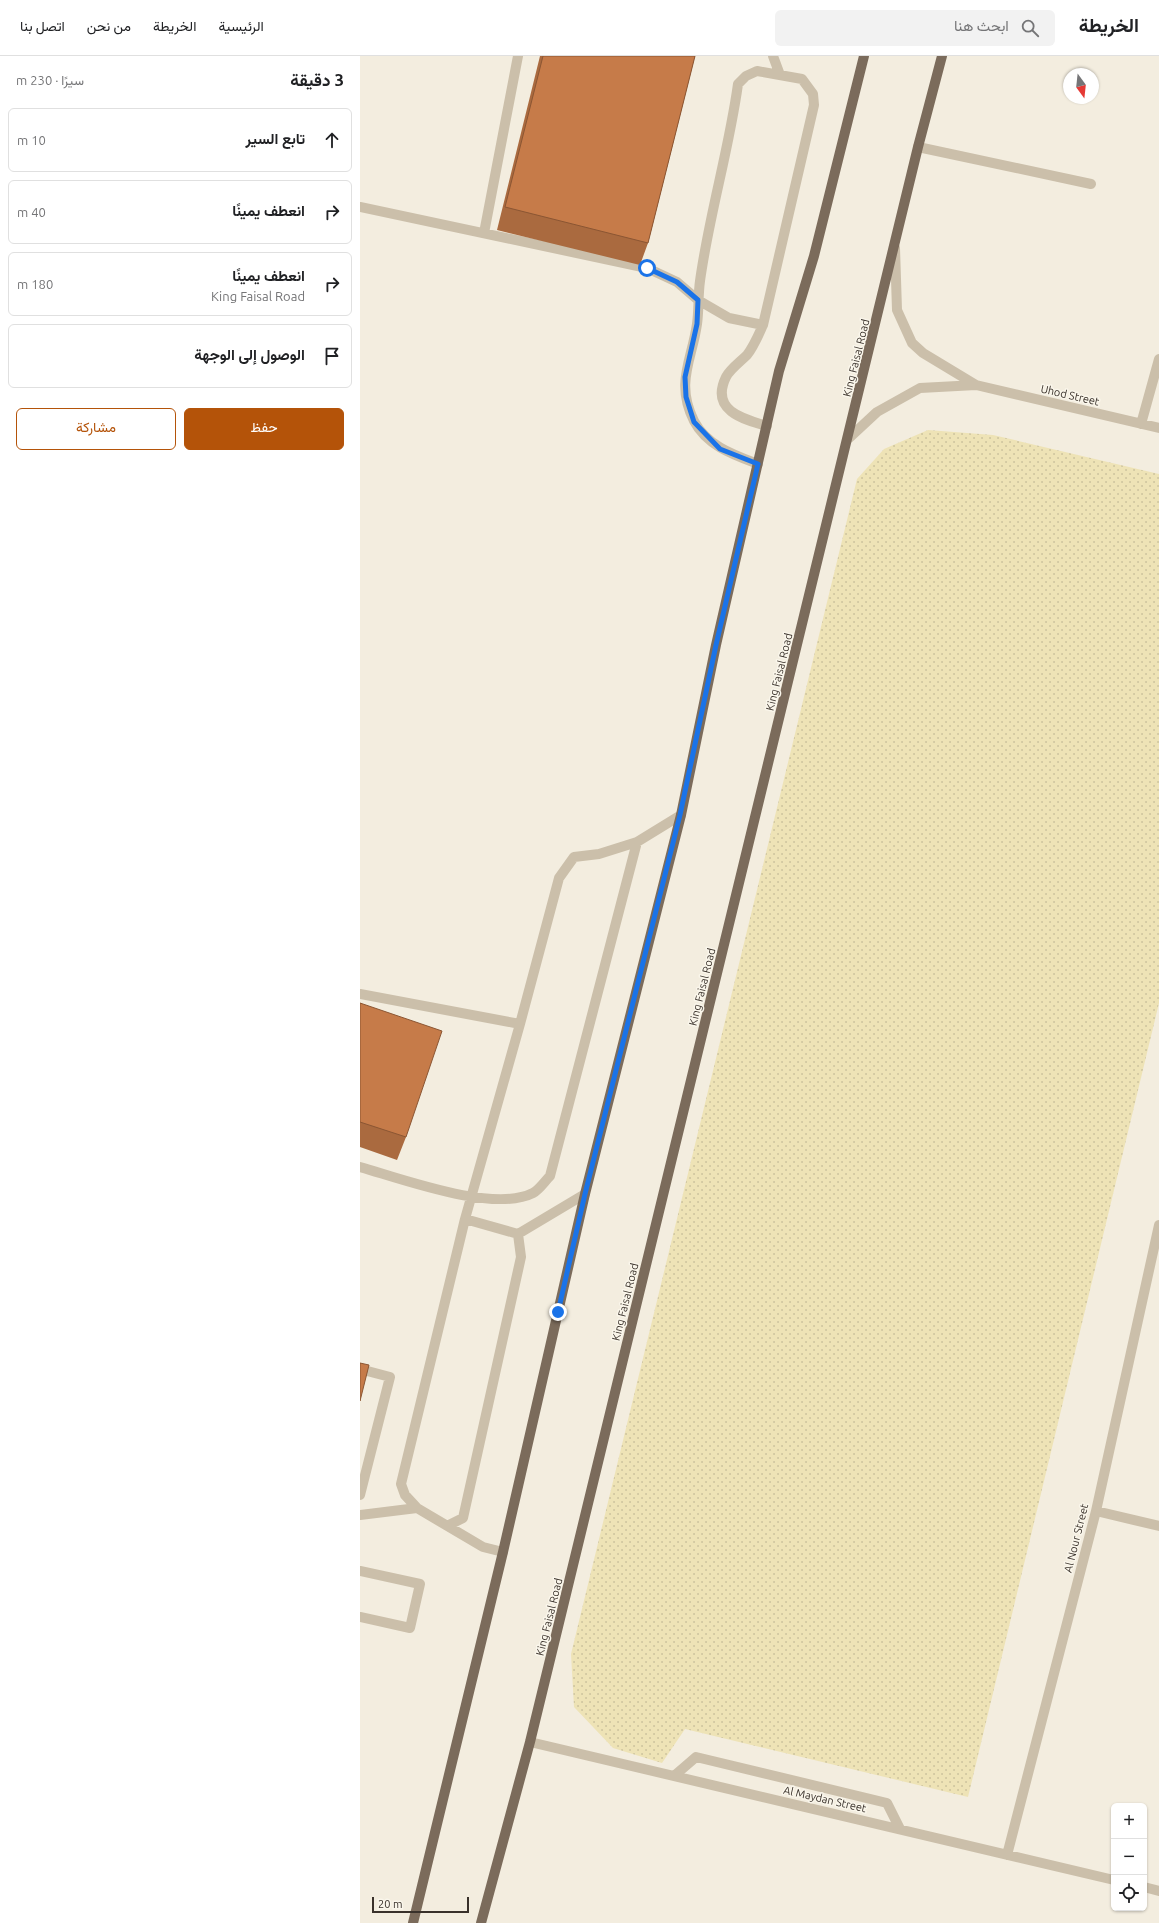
<!DOCTYPE html>
<html lang="ar">
<meta charset="utf-8">
<style>
:root{--surface:#fff;--page:#f2f2f2;--text:#202124;--muted:#757577;--line:#e0e0e0;--accent:#b45309}
body{margin:0;font-family:Ubuntu,Vazirmatn,sans-serif;background:var(--page);color:var(--text);direction:rtl}
.controls{position:absolute;right:12px;bottom:12px;display:grid;overflow:hidden;border-radius:6px;box-shadow:0 1px 3px #0004}
.controls button{width:36px;height:36px;display:grid;place-items:center;padding:0;border:0;border-bottom:1px solid var(--line);background:var(--surface);color:var(--text);font:20px sans-serif}
.compass{position:absolute;left:703px;top:12px;width:36px;height:36px;border-radius:50%;background:var(--surface);box-shadow:0 1px 3px #0004;rotate:165deg}
.scale{position:absolute;left:12px;bottom:10px;width:97px;box-sizing:border-box;padding-left:4px;border:2px solid #39312a;border-top:0;font-size:11px;line-height:14px;white-space:nowrap;color:#39312a;-webkit-text-stroke:3px #faf6eb;paint-order:stroke}
.stop{position:absolute;width:12px;height:12px;margin:-9px;border:3px solid #1a73e8;border-radius:50%;background:#fff}
.stop.end{background:#1a73e8;border-color:#fff;box-shadow:0 1px 4px #0008}
.list{margin:0;padding:0;list-style:none}
h2{display:flex;justify-content:space-between;align-items:center;height:52px;margin:0;padding:0 16px;font-size:17px}
h2 small{font-size:13px;font-weight:400;color:var(--muted)}
.list li{display:grid;grid-template-columns:26px 1fr auto;gap:12px;align-items:center;box-sizing:border-box;height:64px;margin:0 8px 8px;padding:0 8px;border:1px solid var(--line);border-radius:6px}
.list b{display:block;font-size:15px;white-space:nowrap}
.list p{margin:0;font-size:13px;white-space:nowrap;color:var(--muted)}
.list em{font-size:13px;font-style:normal;color:var(--muted)}
.actions{display:flex;gap:8px;padding:12px 16px}
.actions a{flex:1;padding:9px 0;border:1px solid var(--accent);border-radius:6px;text-align:center;font-size:14px;color:var(--accent)}
.actions .main{background:var(--accent);color:#fff}
.icon{flex:none;width:22px;height:22px;fill:none;stroke:currentColor;stroke-width:2;stroke-linecap:round;stroke-linejoin:round}
.map{position:relative;flex:none;width:799px;height:1867px;overflow:hidden;direction:ltr}
header{display:flex;align-items:center;gap:24px;box-sizing:border-box;height:56px;padding:0 20px;background:var(--surface);border-bottom:1px solid var(--line)}
header strong{font-size:19px}
nav{display:flex;gap:22px;margin-inline-start:auto;font-size:14px}
.search{width:280px;height:36px;background:var(--page);display:flex;align-items:center;gap:10px;box-sizing:border-box;padding:0 14px;border-radius:6px;color:var(--muted);font-size:15px}
main{display:flex}
aside{flex:1;background:var(--surface)}
.map>svg:first-child{display:block}
.sand{fill:url(#sand-dots)}
.lines{fill:none;stroke-linecap:round;stroke-linejoin:round}
.minor{stroke:#cbbfaa;stroke-width:10}
.major{stroke:#7b6b5b;stroke-width:10}
.wall{fill:#aa6a3f}
.building{fill:#c67b49;stroke:#8b5633}
.route{stroke:#1a73e8;stroke-width:5}
.labels{text-anchor:middle;stroke-width:3;stroke-linejoin:round;paint-order:stroke}
.street-label{font-size:11px;fill:#39312a;stroke:#faf6eb}
</style>
<header>
<strong>الخريطة</strong>
<div class="search"><svg class="icon" aria-label="search" viewBox="0 0 24 24"><circle cx="10" cy="10" r="6"/><path d="M15 15l6 6"/></svg>ابحث هنا</div>
<nav><a>الرئيسية</a><a>الخريطة</a><a>من نحن</a><a>اتصل بنا</a></nav>
</header>
<main>
<div class="map">
<svg width="799" height="1867" viewBox="0 0 799 1867">
<defs>
<pattern id="sand-dots" width="8" height="8" patternUnits="userSpaceOnUse"><rect width="8" height="8" fill="#eee3b6"/><path d="M2 2h.1M6 6h.1" fill="none" stroke="#cdc39d" stroke-width="1.8" stroke-linecap="round"/></pattern>
</defs>
<rect width="100%" height="100%" fill="#f3eddf"/>
<!-- sand -->
<path class="sand" d="M568 374 633 379 799 418V947L608 1741 325 1673 302 1707 253 1692 214 1651 211 1598 497 423 524 393Z"/>
<g class="lines">
<!-- minor -->
<path class="minor" d="M413 0 420 19
M558 91 731 128
M0 151 287 212 317 226 338 244 369 262 403 269
M124 177 158 0
M535 192 537 254 552 287 563 297 616 329
M781 368 799 303
M489 382 517 356 560 332 616 329 799 372
M398 408C374 399 347 390 334 365 315 327 332 304 337 268 339 254 338 239 340 225 349 159 369 94 378 28L386 20 397 15 442 23 453 38 454 49 403 269C398 280 394 290 387 299 380 306 370 313 366 321 350 354 382 363 407 370
M0 938 160 968
M0 1111C42 1123 134 1157 173 1137 179 1134 185 1125 190 1120L277 786
M105 1163 160 968 199 822 214 801 239 798 277 786 321 759
M0 1313 30 1321 0 1439
M736 1455 799 1470
M0 1459 57 1452
M89 1469 103 1462 161 1201 158 1178 225 1138
M143 1496 123 1491 57 1452 45 1439 41 1428 105 1163 158 1178
M0 1515 60 1528 50 1572 0 1561
M170 1686 754 1824
M314 1720 336 1701 527 1747 540 1773
M647 1799 736 1455 799 1169
M784 1831 799 1835"/>
<!-- major -->
<path class="major" d="M53 1867 143 1496 225 1138 321 759 356 589 419 315 454 200 504 0
M121 1867 170 1686 558 91 582 0"/>
</g>
<!-- wall -->
<path class="wall" d="M180 0H335L288 187 280 209 137 174Z
M0 947 46 1081 37 1104 0 1091Z"/>
<!-- building -->
<path class="building" d="M183 0H335L288 187 145 151Z
M0 947 82 975 46 1081 0 1066Z
M0 1307 9 1309 0 1345Z"/>
<g class="lines">
<!-- route -->
<path class="route" d="M198 1256 225 1138 320 759 356 589 398 408 360 393 334 366 326 341 325 321 337 268 338 244 317 226 287 212"/>
</g>
<g class="labels">
<!-- street labels -->
<g class="street-label">
<text transform="translate(496 302) rotate(-76)" y="4">King Faisal Road</text>
<text transform="translate(710 339) rotate(13)" y="4">Uhod Street</text>
<text transform="translate(419 616) rotate(-76)" y="4">King Faisal Road</text>
<text transform="translate(342 931) rotate(-76)" y="4">King Faisal Road</text>
<text transform="translate(265 1246) rotate(-76)" y="4">King Faisal Road</text>
<text transform="translate(716 1482) rotate(-76)" y="4">Al Nour Street</text>
<text transform="translate(189 1561) rotate(-76)" y="4">King Faisal Road</text>
<text transform="translate(465 1743) rotate(13)" y="4">Al Maydan Street</text>
</g>
</g>
</svg>
<div class="controls">
<button>+</button>
<button>−</button>
<button><svg class="icon" aria-label="locate" viewBox="0 0 24 24"><circle cx="12" cy="12" r="6"/><path d="M12 2v4M12 18v4M2 12h4M18 12h4"/></svg></button>
</div>
<svg class="compass" viewBox="-18 -18 36 36"><path d="M0-13l5 13h-10z" fill="#e53935"/><path d="M0 13l5-13h-10z" fill="#757577"/></svg>
<div class="scale">20 m</div>
<div class="stop" style="left:287px;top:212px"></div>
<div class="stop end" style="left:198px;top:1256px"></div>
</div>
<aside>
<h2>3 دقيقة<small>سيرًا · 230 m</small></h2>
<ul class="list">
<li><svg class="icon" aria-label="ahead" viewBox="0 0 24 24"><path d="M12 20V5M6 11l6-6 6 6"/></svg><div><b>تابع السير</b></div><em>10 m</em></li>
<li><svg class="icon" aria-label="right" viewBox="0 0 24 24"><path d="M7 20v-9h11M14 6l5 5-5 5"/></svg><div><b>انعطف يمينًا</b></div><em>40 m</em></li>
<li><svg class="icon" aria-label="right" viewBox="0 0 24 24"><path d="M7 20v-9h11M14 6l5 5-5 5"/></svg><div><b>انعطف يمينًا</b><p>King Faisal Road</p></div><em>180 m</em></li>
<li><svg class="icon" aria-label="arrive" viewBox="0 0 24 24"><path d="M6 21V4h12l-3 4 3 4H6"/></svg><div><b>الوصول إلى الوجهة</b></div></li>
</ul>
<div class="actions"><a class="main">حفظ</a><a>مشاركة</a></div>
</aside>
</main>
